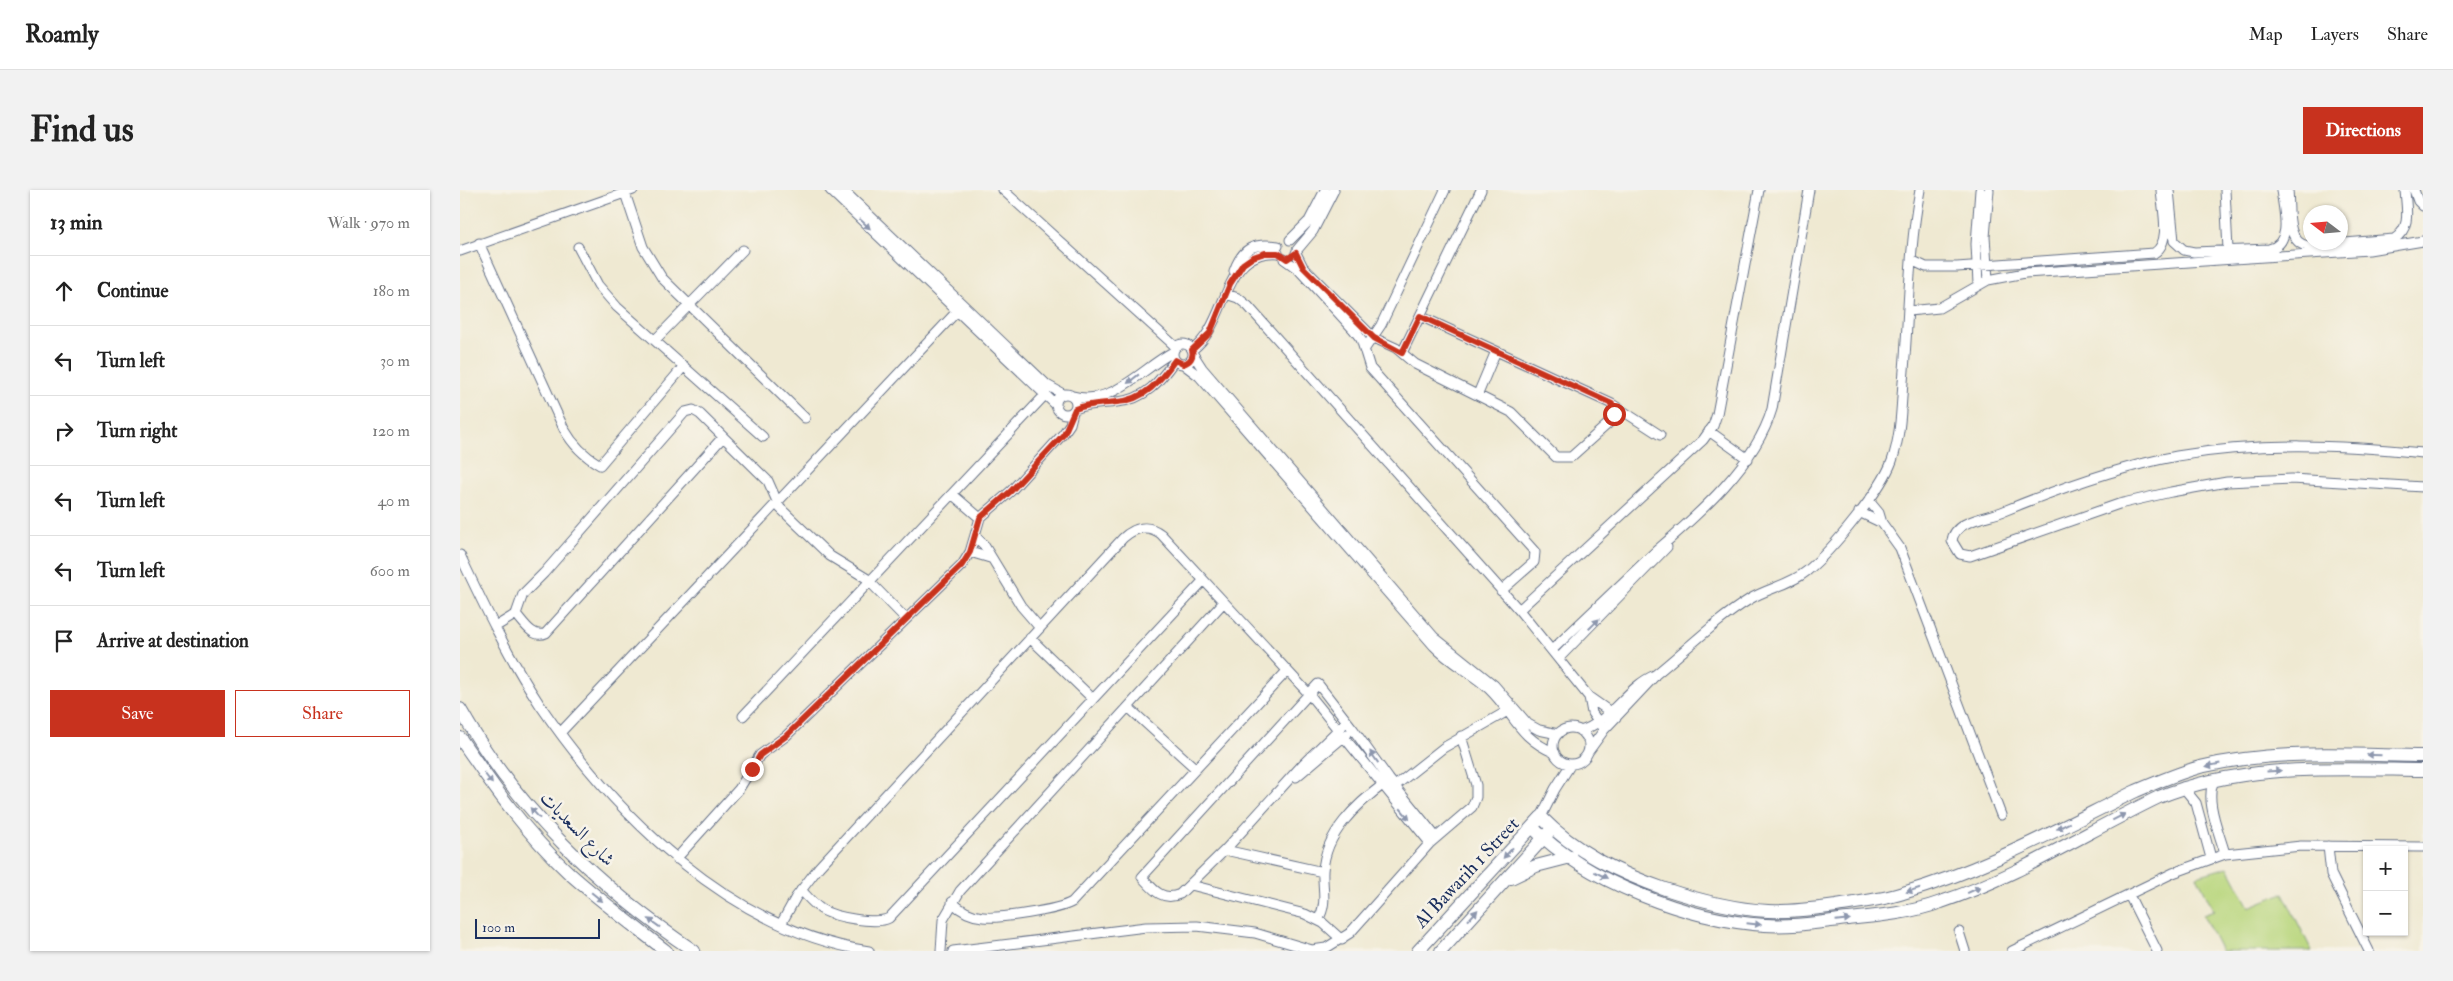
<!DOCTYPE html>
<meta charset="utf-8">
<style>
:root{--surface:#fff;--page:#f2f2f2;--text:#222;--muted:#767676;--line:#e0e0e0;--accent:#c8321e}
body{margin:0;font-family:"IM FELL Double Pica",Amiri,serif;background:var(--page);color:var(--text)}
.controls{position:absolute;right:15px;bottom:15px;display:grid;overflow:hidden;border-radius:0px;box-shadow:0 1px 4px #0004}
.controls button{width:45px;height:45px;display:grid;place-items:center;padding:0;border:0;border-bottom:1px solid var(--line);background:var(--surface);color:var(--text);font:25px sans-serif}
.compass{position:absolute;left:1843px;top:15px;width:45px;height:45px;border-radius:50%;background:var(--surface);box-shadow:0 1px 4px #0004;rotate:286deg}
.scale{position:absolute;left:15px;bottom:12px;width:125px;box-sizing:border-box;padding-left:5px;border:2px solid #1b2f5e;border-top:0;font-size:14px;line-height:18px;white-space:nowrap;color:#1b2f5e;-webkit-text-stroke:4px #f7f3e8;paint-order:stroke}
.stop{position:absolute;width:15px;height:15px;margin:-11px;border:4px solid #c8321e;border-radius:50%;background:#fff}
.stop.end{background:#c8321e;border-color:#fff;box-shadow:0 1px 5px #0008}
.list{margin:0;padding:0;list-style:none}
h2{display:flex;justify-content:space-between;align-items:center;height:65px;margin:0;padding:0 20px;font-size:21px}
h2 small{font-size:16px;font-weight:400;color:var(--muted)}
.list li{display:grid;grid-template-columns:32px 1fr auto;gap:15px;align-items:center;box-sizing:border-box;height:70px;padding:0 20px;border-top:1px solid var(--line)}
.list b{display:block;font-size:19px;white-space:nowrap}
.list em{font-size:16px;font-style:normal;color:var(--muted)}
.actions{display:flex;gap:10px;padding:15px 20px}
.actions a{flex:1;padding:11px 0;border:1px solid var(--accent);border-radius:0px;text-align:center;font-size:18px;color:var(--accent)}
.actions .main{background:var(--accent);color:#fff}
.icon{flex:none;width:28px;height:28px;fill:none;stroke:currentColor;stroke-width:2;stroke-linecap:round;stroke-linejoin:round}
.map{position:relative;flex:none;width:1963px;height:761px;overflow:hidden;border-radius:0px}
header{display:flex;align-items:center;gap:30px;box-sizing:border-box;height:70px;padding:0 25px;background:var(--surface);border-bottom:1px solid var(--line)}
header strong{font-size:24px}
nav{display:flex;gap:28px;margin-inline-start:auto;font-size:18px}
.intro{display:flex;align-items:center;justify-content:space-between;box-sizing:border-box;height:120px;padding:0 30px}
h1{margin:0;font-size:35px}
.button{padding:12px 22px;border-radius:0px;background:var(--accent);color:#fff;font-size:18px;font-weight:700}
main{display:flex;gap:30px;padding:0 30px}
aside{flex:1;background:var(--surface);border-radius:0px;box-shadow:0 1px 4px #0004}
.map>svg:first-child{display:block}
.green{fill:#b8d67c;stroke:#6a826d}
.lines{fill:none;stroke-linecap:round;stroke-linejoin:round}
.street-casing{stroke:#657087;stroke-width:11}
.secondary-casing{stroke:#657087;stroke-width:14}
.street{stroke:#fff;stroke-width:9}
.secondary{stroke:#fff;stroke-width:12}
.oneway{fill:#8d97ae}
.route{stroke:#c8321e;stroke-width:6}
.labels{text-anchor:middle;stroke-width:5;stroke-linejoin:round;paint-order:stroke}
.street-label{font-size:19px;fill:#1b2f5e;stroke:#f7f3e8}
</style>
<header>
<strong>Roamly</strong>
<nav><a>Map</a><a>Layers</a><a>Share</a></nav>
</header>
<div class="intro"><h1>Find us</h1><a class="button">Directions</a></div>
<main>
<aside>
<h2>13 min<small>Walk · 970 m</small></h2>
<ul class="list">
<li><svg class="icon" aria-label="ahead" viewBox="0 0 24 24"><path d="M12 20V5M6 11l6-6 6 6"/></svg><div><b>Continue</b></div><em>180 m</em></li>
<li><svg class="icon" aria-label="left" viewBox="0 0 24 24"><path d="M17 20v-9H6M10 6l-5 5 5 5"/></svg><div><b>Turn left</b></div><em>30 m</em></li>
<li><svg class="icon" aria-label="right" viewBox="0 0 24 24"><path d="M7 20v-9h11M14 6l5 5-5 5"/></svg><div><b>Turn right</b></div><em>120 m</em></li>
<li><svg class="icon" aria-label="left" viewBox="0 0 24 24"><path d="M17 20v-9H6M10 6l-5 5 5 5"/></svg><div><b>Turn left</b></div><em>40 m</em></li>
<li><svg class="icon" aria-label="left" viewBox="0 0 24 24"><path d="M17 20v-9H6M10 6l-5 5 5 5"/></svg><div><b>Turn left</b></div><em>600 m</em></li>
<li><svg class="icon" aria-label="arrive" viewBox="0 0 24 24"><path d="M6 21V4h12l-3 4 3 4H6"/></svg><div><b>Arrive at destination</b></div></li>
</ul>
<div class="actions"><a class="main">Save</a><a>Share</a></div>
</aside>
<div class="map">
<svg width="1963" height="761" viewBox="0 0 1963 761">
<rect width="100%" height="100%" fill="#f7f3e8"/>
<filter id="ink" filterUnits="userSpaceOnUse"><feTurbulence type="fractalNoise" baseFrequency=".02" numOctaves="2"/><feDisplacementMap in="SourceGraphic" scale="10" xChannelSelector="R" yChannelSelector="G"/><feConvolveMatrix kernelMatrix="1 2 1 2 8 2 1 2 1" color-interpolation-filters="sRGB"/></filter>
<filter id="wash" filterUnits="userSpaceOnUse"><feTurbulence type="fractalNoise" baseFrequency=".0096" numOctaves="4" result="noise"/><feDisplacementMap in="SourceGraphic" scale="20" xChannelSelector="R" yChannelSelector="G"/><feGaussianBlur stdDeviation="1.12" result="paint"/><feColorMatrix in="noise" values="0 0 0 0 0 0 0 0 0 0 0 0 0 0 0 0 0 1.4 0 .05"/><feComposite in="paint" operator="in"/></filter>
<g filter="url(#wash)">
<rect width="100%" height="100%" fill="#efe9d2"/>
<!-- green -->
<path class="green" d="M1768 677 1789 717 1823 703 1852 761H1761L1743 725 1754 721 1737 686Z"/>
</g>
<g filter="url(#ink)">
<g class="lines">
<!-- street casing -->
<g class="street-casing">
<path id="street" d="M370 0 596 215
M383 0 587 195 603 204
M543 0 716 157
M1709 0 1714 51 1724 60 1734 62 1809 59C1834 54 1823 18 1821 0
M1765 0 1768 60
M1828 0C1830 17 1825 53 1848 56L1934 49C1952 38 1946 18 1945 0
M1954 0 1958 11 1963 16
M165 3 183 57 202 88 345 228
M830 50 849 31 865 0
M19 53 104 239C113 255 124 266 140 275L224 176
M118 57 138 95 157 117 303 247
M837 60 853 41 874 0
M0 61 173 0
M836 63 843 77 914 148 936 158 955 174 1051 222 1096 267H1111L1149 233 1154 224 1152 214
M824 69 838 79 894 140 901 149 910 178 1075 362 1074 372 1041 401
M1451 70 1466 77H1497L1694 63C1712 53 1702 18 1701 0
M774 81C782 58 794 52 818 56
M1528 90 1525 47 1529 0
M1518 94 1516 54 1520 0
M766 104 778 108 788 116 1059 420 1129 507 1156 526
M1449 121 1479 118 1528 90 1565 83 1909 60 1963 51
M960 126 1152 214 1200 245
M195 150 283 60
M713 164a10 10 0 1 1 20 0a10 10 0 1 1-20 0Z
M732 160C769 134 761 59 818 63
M904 160 921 135 985 0
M942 163 1021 0
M733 164 742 178 974 447 1034 495 1068 534 1079 540 1098 544
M723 174 739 186 974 456C991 474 1012 483 1029 499 1055 524 1057 547 1095 563
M596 214a10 10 0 1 1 20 0a10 10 0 1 1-20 0Z
M1018 204 1036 161
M613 206C652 217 682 178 713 162
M615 219C629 213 643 214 657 212 685 210 700 191 715 170
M1249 241 1288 269
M1963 263C1881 255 1799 251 1717 266 1658 277 1600 298 1544 321 1527 328 1494 330 1492 351L1500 364 1510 366 1659 314 1711 302 1767 292 1832 289 1963 297
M492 304 520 328
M1409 311 1419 323 1422 333
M1399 322 1422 333 1440 358 1541 625
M515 346 524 355 561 416 580 438
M510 362 530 368
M0 365C24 416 49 468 80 515 155 625 272 741 409 761
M1059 420 1243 250 1253 236 1257 224 1299 0
M56 424C64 433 73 449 86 443L263 247
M35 437 56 424 63 404 84 383 225 222 233 220 240 224 308 291 320 318 370 366 406 388 446 429
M570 448 633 509
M1092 460 1196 361C1239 324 1296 274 1312 219L1349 0
M1099 468 1207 357
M1129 507 1132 523 1141 536
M668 517 736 579
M283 526 586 204
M887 531 843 574 765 660 720 704C702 712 693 699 682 687L858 494 893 539 929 589 976 647
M1093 556a18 18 0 1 1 36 0a18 18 0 1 1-36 0Z
M1120 541C1151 532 1166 497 1195 485 1226 460 1256 430 1290 409 1308 398 1330 395 1347 381 1372 360 1421 301 1432 271 1441 245 1441 218 1443 192 1449 128 1448 63 1460 0
M100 543 503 115
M1128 562 1144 540 1194 487
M836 587 887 544
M1755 589C1743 608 1760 644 1765 664
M935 596 983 558 1051 519
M1723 597 1736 613 1751 668
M1081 627 1095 599 1111 574
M1868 656 1871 684 1909 761
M765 660 863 682
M216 669 279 599 300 565 326 546 502 375 510 362 520 328 551 301 603 244 610 234 613 222
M731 695 845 724 863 733 882 750
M341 700C347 706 353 714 361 719 373 727 417 735 429 728L743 391
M1669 705 1697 761
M492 712C500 720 511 726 523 727 538 729 599 720 612 712L827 481
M858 730C868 713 862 699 863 681 865 643 897 614 925 593
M321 734 336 707 359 677 663 348C675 337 688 334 701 344L849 504 970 653
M1499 742 1505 761
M481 761 483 730 500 701 763 413
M493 761 686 737 737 736 795 743 852 760 866 758 890 743 970 653 1012 617 1016 607V595L1001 546
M1552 761 1713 683 1765 664 1841 656 1963 657"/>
</g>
<!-- secondary casing -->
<g class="secondary-casing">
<path id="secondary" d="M0 519C55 617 141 699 234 761
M0 548C32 595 66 643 108 682 139 710 173 735 206 761
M1072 637C1127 692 1228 730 1305 735 1333 737 1361 732 1388 729 1419 726 1451 723 1481 712 1557 687 1626 642 1699 607 1783 573 1874 579 1963 580
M1051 688 1076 676 1111 667
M958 761 1081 627C1115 662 1159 683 1205 699 1238 710 1273 719 1308 721 1331 722 1354 719 1376 716 1399 712 1422 710 1443 703 1524 680 1600 638 1676 601 1697 592 1718 583 1740 577 1813 559 1889 565 1963 566
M981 761 1088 643"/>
</g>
<!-- street -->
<use href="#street" class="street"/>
<!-- secondary -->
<use href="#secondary" class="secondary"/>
</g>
<!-- one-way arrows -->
<defs><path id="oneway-solid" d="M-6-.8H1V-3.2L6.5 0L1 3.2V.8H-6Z" transform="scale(1.25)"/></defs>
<g class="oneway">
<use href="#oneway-solid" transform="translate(405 34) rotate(43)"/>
<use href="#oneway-solid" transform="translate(673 189) rotate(142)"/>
<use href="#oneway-solid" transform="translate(1134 434) rotate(-45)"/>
<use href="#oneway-solid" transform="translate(1914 565) rotate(-179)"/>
<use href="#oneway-solid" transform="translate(914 567) rotate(-125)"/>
<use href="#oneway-solid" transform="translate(1753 575) rotate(168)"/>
<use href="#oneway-solid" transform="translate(1814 581) rotate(-3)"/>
<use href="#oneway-solid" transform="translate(28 588) rotate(53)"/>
<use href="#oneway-solid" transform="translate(75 623) rotate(-132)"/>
<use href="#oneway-solid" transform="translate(945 624) rotate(50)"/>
<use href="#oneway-solid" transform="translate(1659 627) rotate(-27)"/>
<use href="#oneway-solid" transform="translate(1603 636) rotate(154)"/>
<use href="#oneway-solid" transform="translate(1048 663) rotate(132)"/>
<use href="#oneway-solid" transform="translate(1141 685) rotate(27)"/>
<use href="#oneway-solid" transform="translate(1453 700) rotate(162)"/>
<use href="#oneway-solid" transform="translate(1514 700) rotate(-24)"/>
<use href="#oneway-solid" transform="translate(137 707) rotate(39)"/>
<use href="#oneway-solid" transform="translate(1013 725) rotate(-48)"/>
<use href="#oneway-solid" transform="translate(1383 730) rotate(-6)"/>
<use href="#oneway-solid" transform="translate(194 733) rotate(-144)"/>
<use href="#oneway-solid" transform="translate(1294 734) rotate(6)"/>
</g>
</g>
<g class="lines" filter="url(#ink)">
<!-- route -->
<path class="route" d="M292 579 300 565 326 546 502 375 510 362 520 328 551 301 604 244 615 219C629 213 643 214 657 212 685 210 700 191 715 170L723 174C730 172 734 167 732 160L750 143 770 94 783 74 793 67 805 63H818L827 69 836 63 843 77 914 148 942 163 960 126 1152 214 1154 224"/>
</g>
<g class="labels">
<!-- street labels -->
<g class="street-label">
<text transform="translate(118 638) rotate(45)" y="7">شارع السعديات</text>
<text transform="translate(1006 682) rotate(-47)" y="7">Al Bawarih 1 Street</text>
</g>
</g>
</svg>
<div class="controls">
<button>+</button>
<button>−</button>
</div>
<svg class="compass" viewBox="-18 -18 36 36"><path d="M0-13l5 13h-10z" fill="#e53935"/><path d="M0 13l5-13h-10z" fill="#767676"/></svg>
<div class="scale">100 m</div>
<div class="stop" style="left:1154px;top:224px"></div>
<div class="stop end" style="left:292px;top:579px"></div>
</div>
</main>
